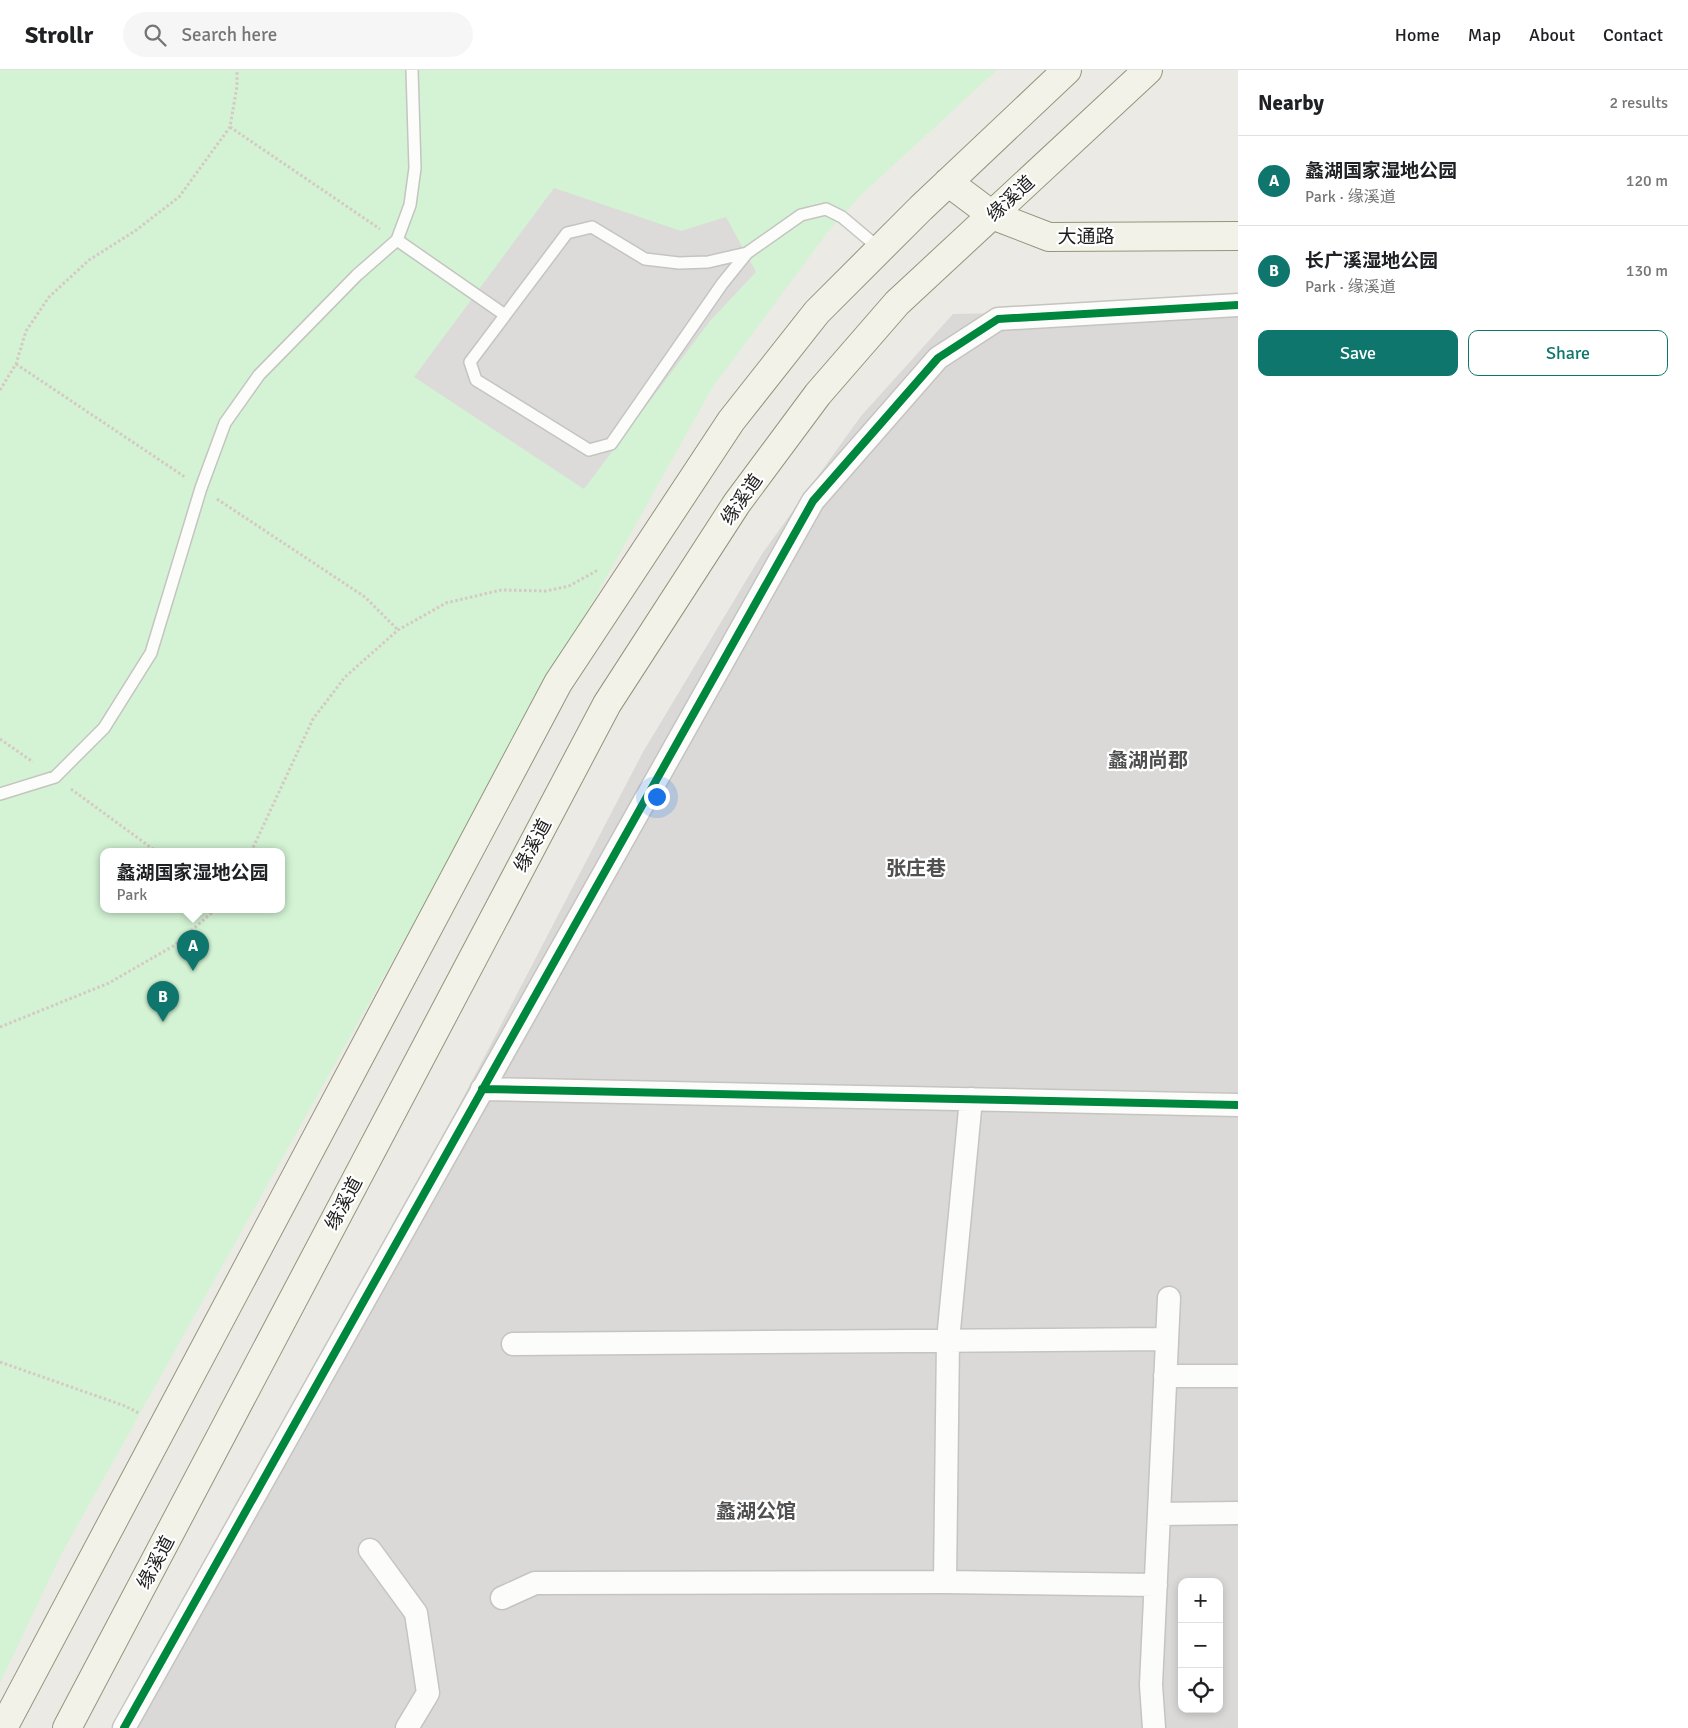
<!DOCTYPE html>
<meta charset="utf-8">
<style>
:root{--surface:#fff;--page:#f6f6f6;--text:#202124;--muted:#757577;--line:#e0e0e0;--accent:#0f766e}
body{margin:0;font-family:Signika,"Noto Sans SC",sans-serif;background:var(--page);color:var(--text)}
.controls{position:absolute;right:15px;bottom:15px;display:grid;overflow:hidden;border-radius:10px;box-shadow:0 2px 8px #0003}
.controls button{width:45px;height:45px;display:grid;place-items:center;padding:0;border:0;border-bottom:1px solid var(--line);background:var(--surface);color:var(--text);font:25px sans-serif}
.you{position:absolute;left:656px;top:726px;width:18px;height:18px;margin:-12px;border:4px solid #fff;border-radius:50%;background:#1a73e8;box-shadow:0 0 0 8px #1a73e833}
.badge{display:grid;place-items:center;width:32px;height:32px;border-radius:50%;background:var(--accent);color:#fff;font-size:16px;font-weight:700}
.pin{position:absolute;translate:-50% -41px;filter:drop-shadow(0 1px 2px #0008)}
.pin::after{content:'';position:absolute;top:26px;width:18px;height:15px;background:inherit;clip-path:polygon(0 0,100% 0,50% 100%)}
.popup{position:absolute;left:100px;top:778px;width:185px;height:65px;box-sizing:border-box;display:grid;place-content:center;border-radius:10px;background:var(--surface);filter:drop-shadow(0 1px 4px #0005);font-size:16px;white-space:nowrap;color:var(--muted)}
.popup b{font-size:19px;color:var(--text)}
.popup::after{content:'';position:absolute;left:50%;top:100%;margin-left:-10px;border:10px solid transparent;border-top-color:var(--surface)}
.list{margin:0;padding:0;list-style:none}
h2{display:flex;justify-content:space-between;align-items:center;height:65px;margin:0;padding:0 20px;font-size:21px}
h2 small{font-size:16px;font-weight:400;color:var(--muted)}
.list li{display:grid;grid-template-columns:32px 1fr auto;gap:15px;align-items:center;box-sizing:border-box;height:90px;padding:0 20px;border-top:1px solid var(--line)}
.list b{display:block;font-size:19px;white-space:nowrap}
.list p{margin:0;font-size:16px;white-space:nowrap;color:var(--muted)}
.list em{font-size:16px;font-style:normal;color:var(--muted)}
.actions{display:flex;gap:10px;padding:15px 20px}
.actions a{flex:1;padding:11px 0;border:1px solid var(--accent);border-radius:10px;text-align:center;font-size:18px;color:var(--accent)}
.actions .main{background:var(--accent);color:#fff}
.icon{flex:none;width:28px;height:28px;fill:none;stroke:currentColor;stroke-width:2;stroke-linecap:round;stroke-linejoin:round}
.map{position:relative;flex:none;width:1238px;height:1658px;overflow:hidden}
header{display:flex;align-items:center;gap:30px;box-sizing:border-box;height:70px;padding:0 25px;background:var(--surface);border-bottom:1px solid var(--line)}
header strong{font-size:24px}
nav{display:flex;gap:28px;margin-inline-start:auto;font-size:18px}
.search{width:350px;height:45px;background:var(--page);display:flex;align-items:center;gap:12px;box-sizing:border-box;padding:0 18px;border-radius:28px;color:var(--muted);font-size:19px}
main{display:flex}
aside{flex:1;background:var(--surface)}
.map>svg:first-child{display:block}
.residential{fill:#dbd9d7;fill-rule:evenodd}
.park{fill:#d3f3d4;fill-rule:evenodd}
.parking{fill:#dcdbd9}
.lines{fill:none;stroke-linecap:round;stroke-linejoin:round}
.lane-casing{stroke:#c4c4c1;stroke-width:14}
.street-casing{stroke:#c4c4c1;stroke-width:25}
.secondary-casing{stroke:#93957d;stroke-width:30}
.path{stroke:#d6c8c4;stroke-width:3;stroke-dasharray:2.5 2.5;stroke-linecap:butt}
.lane{stroke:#fcfcfb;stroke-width:11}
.street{stroke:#fcfcfb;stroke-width:22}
.secondary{stroke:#f2f2e9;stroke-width:28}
.cycleway-casing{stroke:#fff;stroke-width:11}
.cycleway{stroke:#00873e;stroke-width:8}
.labels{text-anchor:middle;stroke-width:4.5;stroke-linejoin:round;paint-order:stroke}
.street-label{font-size:19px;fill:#1d1d1d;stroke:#fff}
.neighbourhood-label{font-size:20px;font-weight:bold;fill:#505050;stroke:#fff}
</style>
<header>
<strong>Strollr</strong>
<div class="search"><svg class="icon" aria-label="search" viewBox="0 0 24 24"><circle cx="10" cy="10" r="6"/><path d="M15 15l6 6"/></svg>Search here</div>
<nav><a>Home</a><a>Map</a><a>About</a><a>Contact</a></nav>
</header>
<main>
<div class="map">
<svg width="1238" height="1658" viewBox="0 0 1238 1658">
<rect width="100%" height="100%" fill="#eceae5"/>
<!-- residential -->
<path class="residential" d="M1238 238V1658H135L643 682 762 484 861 346 953 244ZM1182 1512H1219V1639H1182Z"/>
<!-- park -->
<path class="park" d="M0 0H997L863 123 830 159 712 318 61 1485 0 1613ZM104 782H282V840H104Z"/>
<!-- parking -->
<path class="parking" d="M554 118 681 161 726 147 756 202 710 251 584 419 414 307Z"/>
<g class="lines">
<!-- lane casing -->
<g class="lane-casing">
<path id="lane" d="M397 170 505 245
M747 183 722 214 611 374 589 380 476 310 470 292 567 163 592 157 645 189 679 193 708 192 747 183 801 145 826 139 842 147 880 179
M0 724 55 707 104 658 151 583 201 418 225 353 259 305 357 205 397 170 410 135 415 98 412 0"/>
</g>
<!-- street casing -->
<g class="street-casing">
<path id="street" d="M482 1019 1238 1035
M513 1274 1167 1269
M1165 1306H1238
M1159 1444 1238 1443
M370 1480 416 1543 428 1623 407 1658
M945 1512 948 1270 971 1029
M502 1528 535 1513 945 1512 1156 1515
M124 1658 813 431 938 288 998 249 1238 235
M1154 1658 1151 1615 1169 1228"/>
</g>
<!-- secondary casing -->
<g class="secondary-casing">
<path id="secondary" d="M948 112 992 145 1049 167 1238 166
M3 1658 558 613 731 351 817 242 921 138 1067 0
M67 1658 607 634 737 433 818 324 897 233 1148 0"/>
</g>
<!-- path -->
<path class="path" d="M230 57 380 159
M16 294 185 407
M0 320 16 294 26 261 49 227 89 190 135 161 179 127 230 57 237 16V0
M217 429 365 527 398 560
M0 669 33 692
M71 719 157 782
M251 782 313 649 345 607 398 560 446 533 501 520 546 521 569 516 598 500
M0 957 109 913 175 875 215 840
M0 1292 125 1336 139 1343"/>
<!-- lane -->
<use href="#lane" class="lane"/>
<!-- street -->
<use href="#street" class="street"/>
<!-- secondary -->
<use href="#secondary" class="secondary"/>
<!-- cycleway casing -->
<g class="cycleway-casing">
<path id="cycleway" d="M482 1019 1238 1035
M124 1658 813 431 938 288 998 249 1238 235"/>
</g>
<!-- cycleway -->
<use href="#cycleway" class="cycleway"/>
</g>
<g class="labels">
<!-- street labels -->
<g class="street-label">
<text transform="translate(1010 128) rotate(-43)" y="7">缘溪道</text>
<text x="1086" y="173">大通路</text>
<text transform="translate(741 429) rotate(-55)" y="7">缘溪道</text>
<text transform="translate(532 775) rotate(-62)" y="7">缘溪道</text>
<text transform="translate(343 1133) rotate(-62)" y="7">缘溪道</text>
<text transform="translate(155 1492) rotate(-62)" y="7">缘溪道</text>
</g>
<!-- neighbourhood labels -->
<g class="neighbourhood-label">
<text x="1148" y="697">蠡湖尚郡</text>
<text x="916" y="805">张庄巷</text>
<text x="756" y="1448">蠡湖公馆</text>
</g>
</g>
</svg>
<div class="controls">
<button>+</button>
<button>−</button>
<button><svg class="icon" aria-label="locate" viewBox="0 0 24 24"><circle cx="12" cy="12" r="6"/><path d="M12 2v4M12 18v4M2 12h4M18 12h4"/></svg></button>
</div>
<div class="you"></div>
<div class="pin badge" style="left:193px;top:901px">A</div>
<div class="popup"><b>蠡湖国家湿地公园</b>Park</div>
<div class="pin badge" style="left:163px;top:952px">B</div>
</div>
<aside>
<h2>Nearby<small>2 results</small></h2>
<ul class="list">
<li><span class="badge">A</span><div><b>蠡湖国家湿地公园</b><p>Park · 缘溪道</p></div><em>120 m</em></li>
<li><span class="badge">B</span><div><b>长广溪湿地公园</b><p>Park · 缘溪道</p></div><em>130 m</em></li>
</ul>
<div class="actions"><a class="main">Save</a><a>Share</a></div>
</aside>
</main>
